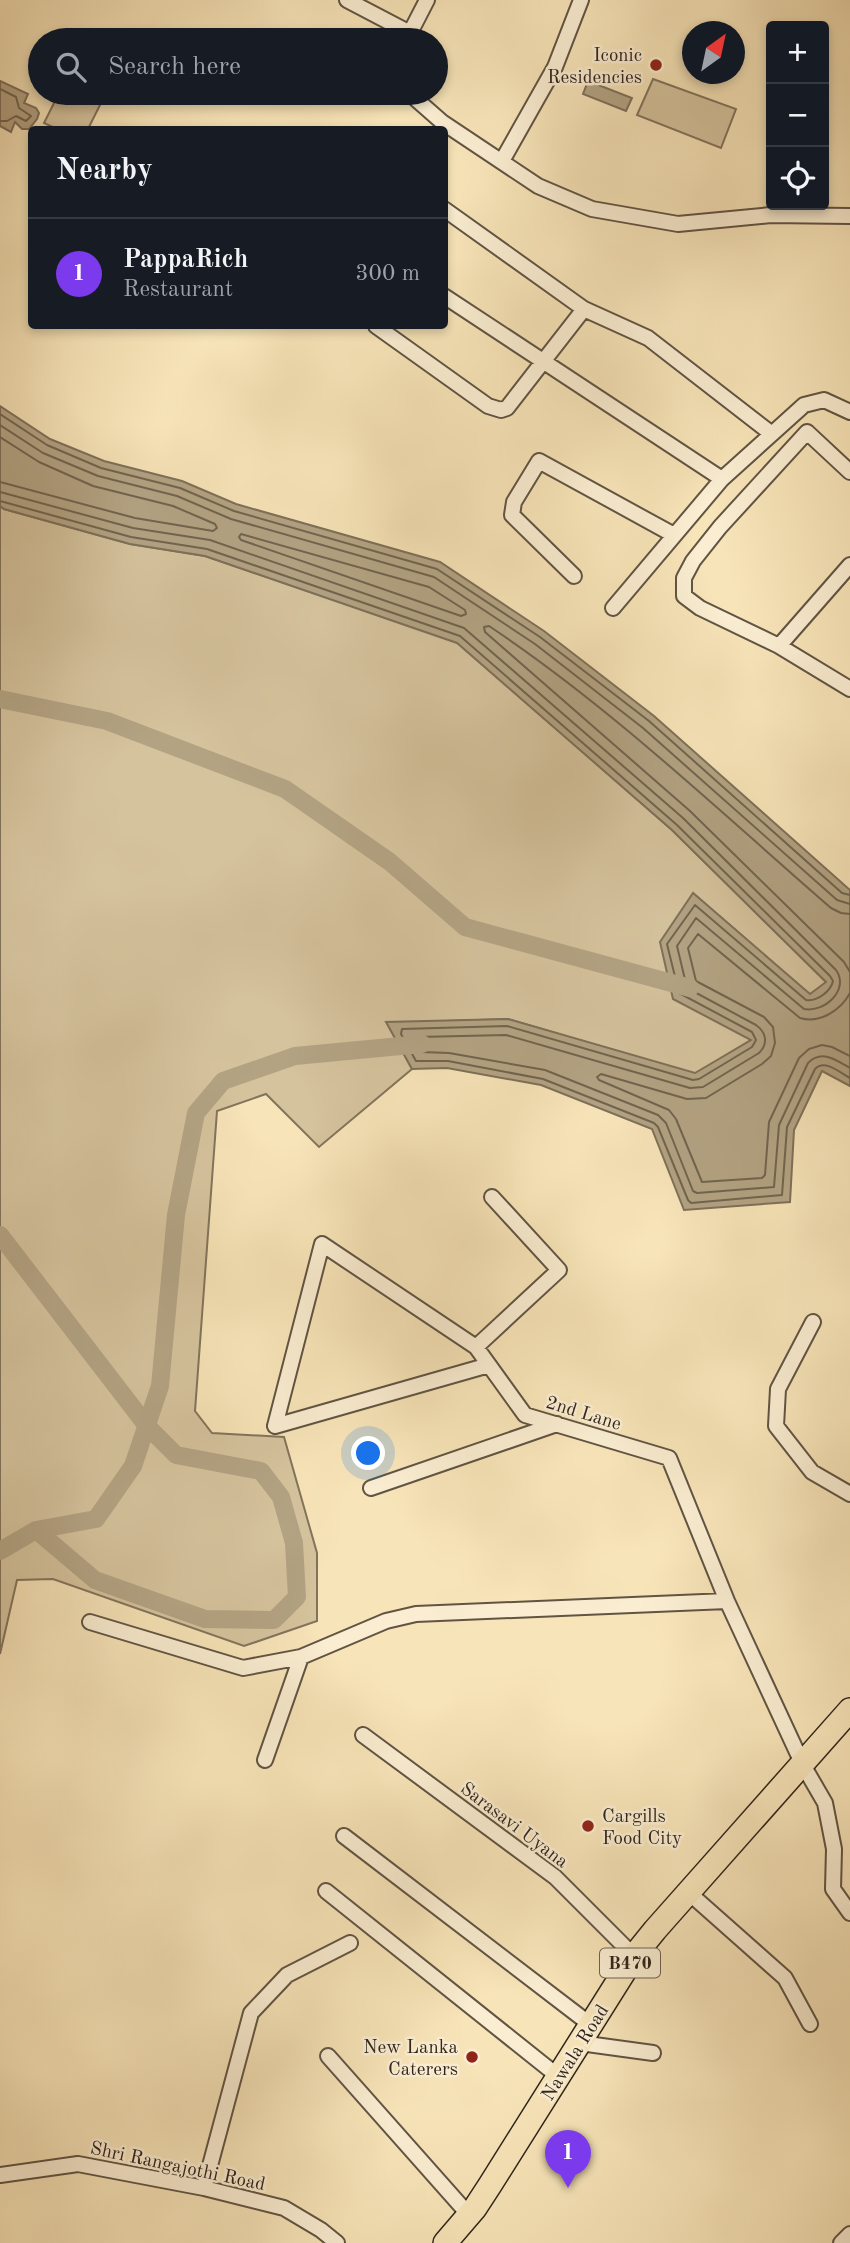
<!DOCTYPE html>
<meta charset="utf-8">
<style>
:root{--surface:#171b24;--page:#20242c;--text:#f1f3f6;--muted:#9ea1a6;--line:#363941;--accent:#7c3aed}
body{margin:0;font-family:"Old Standard TT",serif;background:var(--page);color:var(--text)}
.controls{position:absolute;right:21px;top:21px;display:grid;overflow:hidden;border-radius:7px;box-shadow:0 4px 10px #0003}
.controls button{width:63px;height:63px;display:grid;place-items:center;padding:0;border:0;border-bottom:2px solid var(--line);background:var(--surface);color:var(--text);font:35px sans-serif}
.compass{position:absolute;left:682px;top:21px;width:63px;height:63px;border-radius:50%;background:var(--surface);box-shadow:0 4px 10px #0003;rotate:33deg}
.you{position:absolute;left:369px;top:1454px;width:24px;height:24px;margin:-18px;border:5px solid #fff;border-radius:50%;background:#1a73e8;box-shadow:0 0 0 10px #1a73e833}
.badge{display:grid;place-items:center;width:46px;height:46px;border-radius:50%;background:var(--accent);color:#fff;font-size:23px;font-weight:700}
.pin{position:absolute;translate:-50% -58px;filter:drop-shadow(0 2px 4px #0008)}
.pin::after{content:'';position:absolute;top:37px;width:24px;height:21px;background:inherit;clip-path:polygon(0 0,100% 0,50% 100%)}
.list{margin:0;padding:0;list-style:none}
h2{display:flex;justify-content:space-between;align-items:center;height:91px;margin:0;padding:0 28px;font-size:30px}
h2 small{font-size:23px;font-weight:400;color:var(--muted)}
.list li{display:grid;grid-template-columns:46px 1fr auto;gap:21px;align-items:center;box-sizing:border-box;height:112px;padding:0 28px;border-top:2px solid var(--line)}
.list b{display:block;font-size:26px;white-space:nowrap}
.list p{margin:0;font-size:23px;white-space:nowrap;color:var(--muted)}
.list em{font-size:23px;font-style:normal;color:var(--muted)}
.icon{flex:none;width:38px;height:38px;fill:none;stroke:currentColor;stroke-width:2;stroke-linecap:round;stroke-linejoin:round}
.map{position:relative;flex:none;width:850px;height:2243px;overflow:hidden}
.search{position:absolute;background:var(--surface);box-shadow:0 4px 10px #0003;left:28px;top:28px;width:420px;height:77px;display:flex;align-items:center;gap:18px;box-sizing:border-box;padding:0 24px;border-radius:38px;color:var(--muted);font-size:26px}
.panel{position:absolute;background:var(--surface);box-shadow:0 4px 10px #0003;left:28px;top:126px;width:420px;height:203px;border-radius:7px}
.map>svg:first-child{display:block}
.green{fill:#d5c39d;stroke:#82745c;stroke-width:2}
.water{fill:#b3a383;stroke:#7e705a;stroke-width:2}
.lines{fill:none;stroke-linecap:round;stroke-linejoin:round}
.shore{stroke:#716450;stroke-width:2}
.canal{stroke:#b3a383;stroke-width:18}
.minor-casing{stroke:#615443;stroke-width:18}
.primary-casing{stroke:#2f241c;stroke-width:26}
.minor{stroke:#faedd1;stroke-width:14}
.primary{stroke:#f7e4b8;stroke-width:23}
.poi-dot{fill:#8f2418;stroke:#faedd1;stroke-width:2.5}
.labels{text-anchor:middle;stroke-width:5;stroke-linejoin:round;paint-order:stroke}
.shield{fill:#faedd1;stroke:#6c6052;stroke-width:2}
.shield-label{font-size:18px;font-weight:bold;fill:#2f241c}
.poi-label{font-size:19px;fill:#2f241c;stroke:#faedd1;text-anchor:end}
.street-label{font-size:19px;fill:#2f241c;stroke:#faedd1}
</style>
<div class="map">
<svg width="850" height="2243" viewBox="0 0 850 2243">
<rect width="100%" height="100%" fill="#f7e4b8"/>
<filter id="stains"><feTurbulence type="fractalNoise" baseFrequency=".00286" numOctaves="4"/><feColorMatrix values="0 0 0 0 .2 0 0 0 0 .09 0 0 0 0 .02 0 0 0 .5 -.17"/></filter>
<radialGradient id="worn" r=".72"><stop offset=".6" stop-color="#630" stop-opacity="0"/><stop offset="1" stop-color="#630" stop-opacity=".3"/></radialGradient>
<!-- green -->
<path class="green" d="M653 79 736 109 721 148 637 115Z
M59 93H106L88 129H57L44 123Z
M0 506 4 509 130 544 205 556 457 642 672 830 827 983 810 995 693 893 751 1040 695 1074 508 1019 387 1023 412 1069 319 1147 266 1094 217 1111 195 1411 212 1433 284 1437 317 1553V1621L244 1646 53 1579 17 1580 0 1654Z"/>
<!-- water -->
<path class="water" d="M0 81 28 94 24 103 36 108 39 113 37 119 29 129H22L15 122 11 132 0 126Z
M588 81 632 98 626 111 583 94Z
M0 406 50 439 104 461 182 481 236 504 440 562 544 631 654 716 850 890V1086L822 1071 794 1130 790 1202 684 1210 652 1129 541 1085 447 1068 412 1069 386 1022 508 1019 695 1073 751 1040 673 999 660 942 693 893 810 994 826 982 672 830 457 643 205 556 130 544 4 509 0 506Z"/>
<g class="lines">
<!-- shore -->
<path class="shore" d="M0 89 16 97 19 108 31 116 26 121 16 116 7 121H0
M0 414 47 445 101 468 180 488 234 511 437 569 540 637 649 721 842 893 850 895
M0 425 43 453 98 476 177 496 231 519 434 577 535 644 643 728 837 900 850 904
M0 437 39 462 93 486 173 506 215 524 217 528 213 531 135 518 0 482
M0 492 133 528 210 540 464 628 683 818 836 970C850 990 824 1013 804 1009L696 918 677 946 687 988 756 1025C767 1033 768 1044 759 1053L703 1087 690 1088 506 1035 418 1037 415 1041 421 1052 449 1053 545 1070 658 1115 666 1123 693 1191 697 1193 774 1187 779 1125 808 1063C822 1049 836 1060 850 1068
M0 501 131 537 207 549 460 636 677 825 830 976 833 981C831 991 817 1002 806 1000L695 905 667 944 679 993 752 1032 756 1040 752 1047 699 1079 693 1080 507 1026 402 1029 401 1034 416 1061H448L543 1079 654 1123 658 1127 688 1200 691 1203 782 1195 787 1127 815 1069C825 1059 839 1072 850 1078
M241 534 429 587 465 610 466 614 461 616 241 540 239 537Z
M850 914 841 913 831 908C719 811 612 708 489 626L484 627 485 632 690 811 844 962 850 972
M850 993C841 1010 820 1024 800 1018L698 934 688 948 696 981 764 1017 773 1027 775 1043 771 1056 762 1064 706 1098 687 1099 601 1074 597 1077 599 1080 669 1110 676 1119 702 1182 762 1178 765 1175 769 1122 799 1058 809 1049 822 1045 832 1047 850 1056"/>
<!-- canal -->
<path class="canal" d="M0 699 107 721 285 789 390 862 465 927 690 988
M0 1235 147 1426 176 1455 261 1471 281 1497 294 1543 297 1597 274 1620 205 1619 95 1580 36 1530
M0 1551 36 1530 96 1519 133 1466 160 1386 176 1215 196 1113 223 1081 295 1056 422 1044"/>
<!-- minor casing -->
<g class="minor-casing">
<path id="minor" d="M347 0 410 33 408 40
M410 33 427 0
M409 93 442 122 538 186 592 209 678 224 771 215 850 216
M502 161 555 67 581 0
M444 209 584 309 648 338 772 434
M444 296 722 479
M376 326 488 406 501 410 507 408 584 309
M850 565 779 646 850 689
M574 576 512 515 514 502 539 461 674 535
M613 608 722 479 804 405 824 400 850 412
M779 646 700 608 684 596V578L693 561 720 527 807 432 850 472
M813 1322 778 1389 776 1426 812 1472 850 1494
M476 1347 559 1270 492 1197
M275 1426 322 1244 476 1347 525 1415 669 1458 727 1601 803 1765 825 1803 834 1849 833 1889 850 1913
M275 1426 489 1365
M371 1488 557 1424
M90 1622 243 1668 301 1657 386 1621 416 1614 727 1601
M363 1735 555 1877 634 1956
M265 1760 301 1657
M344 1836 591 2025
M326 1891 559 2077
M688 1892 785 1978 810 2024
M580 2043 653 2053
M328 2056 469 2215
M0 2175 78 2164 204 2188 284 2208 321 2230 337 2243
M204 2188 251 2013 287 1975 350 1943
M841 2243 850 2234"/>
</g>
<!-- primary casing -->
<g class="primary-casing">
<path id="primary" d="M445 2243 475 2208 490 2185 634 1956 655 1930 850 1710"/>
</g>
<!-- minor -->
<use href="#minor" class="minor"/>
<!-- primary -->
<use href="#primary" class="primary"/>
</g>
<!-- markers -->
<g class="poi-dot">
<circle cx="656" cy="65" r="7"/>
<circle cx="588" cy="1826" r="7"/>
<circle cx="472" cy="2057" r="7"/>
</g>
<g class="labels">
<!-- shield labels -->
<rect class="shield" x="600" y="1948.5" width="60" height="29" rx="5"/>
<g class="shield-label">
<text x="630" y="1969">B470</text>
</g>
<!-- poi labels -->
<g class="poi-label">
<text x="642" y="61">Iconic<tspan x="642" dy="22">Residencies</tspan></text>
<text x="602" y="1822" text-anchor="start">Cargills<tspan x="602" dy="22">Food City</tspan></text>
<text x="458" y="2053">New Lanka<tspan x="458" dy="22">Caterers</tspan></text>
</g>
<!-- street labels -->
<g class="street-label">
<text transform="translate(584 1412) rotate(17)" y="7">2nd Lane</text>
<text transform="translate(515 1824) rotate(37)" y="7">Sarasavi Uyana</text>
<text transform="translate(574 2052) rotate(-58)" y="7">Nawala Road</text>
<text transform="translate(178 2165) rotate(12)" y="7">Shri Rangajothi Road</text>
</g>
</g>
<rect width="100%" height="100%" filter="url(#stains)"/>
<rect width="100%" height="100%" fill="url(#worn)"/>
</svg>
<div class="controls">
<button>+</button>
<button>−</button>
<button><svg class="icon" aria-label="locate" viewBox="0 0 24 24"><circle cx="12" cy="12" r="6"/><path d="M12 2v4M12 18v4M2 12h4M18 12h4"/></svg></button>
</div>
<svg class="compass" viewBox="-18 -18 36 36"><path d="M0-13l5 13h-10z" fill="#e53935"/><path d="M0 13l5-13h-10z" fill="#9ea1a6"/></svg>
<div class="you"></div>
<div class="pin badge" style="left:568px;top:2188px">1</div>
<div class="search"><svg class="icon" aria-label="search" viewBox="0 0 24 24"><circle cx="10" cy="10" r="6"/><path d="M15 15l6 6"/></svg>Search here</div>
<section class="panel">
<h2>Nearby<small></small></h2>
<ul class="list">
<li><span class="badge">1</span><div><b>PappaRich</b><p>Restaurant</p></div><em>300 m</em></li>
</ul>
</section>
</div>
